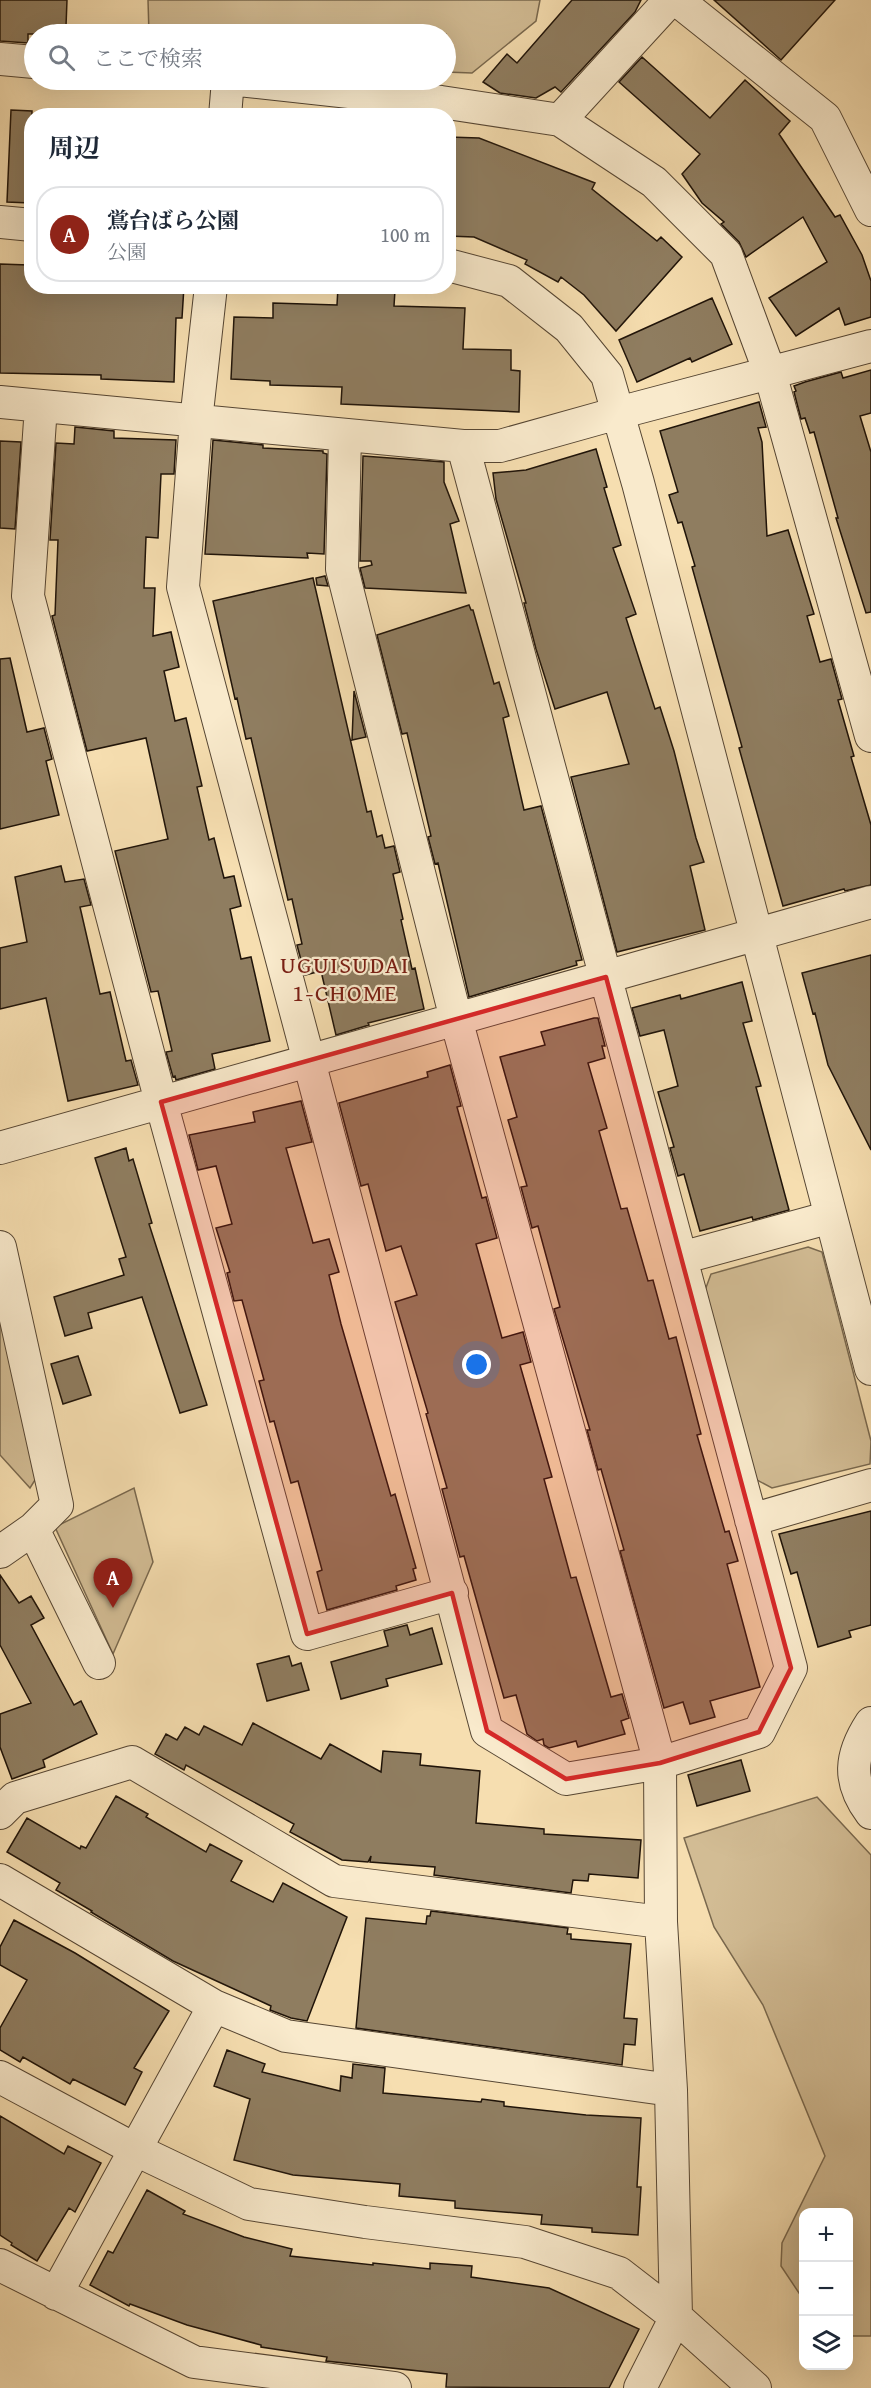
<!DOCTYPE html>
<html lang="ja">
<meta charset="utf-8">
<style>
:root{--surface:#fff;--page:#f6f6f7;--text:#1f2937;--muted:#747a83;--line:#e0e1e3;--accent:#8f2418}
body{margin:0;font-family:"Gentium Book Plus","Noto Serif JP",serif;background:var(--page);color:var(--text)}
.controls{position:absolute;right:18px;bottom:18px;display:grid;overflow:hidden;border-radius:12px;box-shadow:0 6px 24px #0002}
.controls button{width:54px;height:54px;display:grid;place-items:center;padding:0;border:0;border-bottom:2px solid var(--line);background:var(--surface);color:var(--text);font:30px sans-serif}
.you{position:absolute;left:477px;top:1365px;width:21px;height:21px;margin:-15px;border:4px solid #fff;border-radius:50%;background:#1a73e8;box-shadow:0 0 0 9px #1a73e833}
.badge{display:grid;place-items:center;width:39px;height:39px;border-radius:50%;background:var(--accent);color:#fff;font-size:20px;font-weight:700}
.pin{position:absolute;translate:-50% -50px;filter:drop-shadow(0 2px 3px #0008)}
.pin::after{content:'';position:absolute;top:32px;width:21px;height:18px;background:inherit;clip-path:polygon(0 0,100% 0,50% 100%)}
.list{margin:0;padding:0;list-style:none}
h2{display:flex;justify-content:space-between;align-items:center;height:78px;margin:0;padding:0 24px;font-size:26px}
h2 small{font-size:20px;font-weight:400;color:var(--muted)}
.list li{display:grid;grid-template-columns:39px 1fr auto;gap:18px;align-items:center;box-sizing:border-box;height:96px;margin:0 12px 12px;padding:0 12px;border:2px solid var(--line);border-radius:24px}
.list b{display:block;font-size:22px;white-space:nowrap}
.list p{margin:0;font-size:20px;white-space:nowrap;color:var(--muted)}
.list em{font-size:20px;font-style:normal;color:var(--muted)}
.icon{flex:none;width:33px;height:33px;fill:none;stroke:currentColor;stroke-width:2;stroke-linecap:round;stroke-linejoin:round}
.map{position:relative;flex:none;width:871px;height:2388px;overflow:hidden}
.search{position:absolute;background:var(--surface);box-shadow:0 6px 24px #0002;left:24px;top:24px;width:432px;height:66px;display:flex;align-items:center;gap:15px;box-sizing:border-box;padding:0 21px;border-radius:33px;color:var(--muted);font-size:22px}
.panel{position:absolute;background:var(--surface);box-shadow:0 6px 24px #0002;left:24px;top:108px;width:432px;height:186px;border-radius:24px}
.map>svg:first-child{display:block}
.green{fill:#d2bc94;stroke:#79684e;stroke-width:1.5}
.building{fill:#8f7d60;stroke:#201409;stroke-width:1.5}
.lines{fill:none;stroke-linecap:round;stroke-linejoin:round}
.minor-casing{stroke:#564633;stroke-width:34}
.minor{stroke:#f9eacc;stroke-width:32}
.marked{fill:#d62828;fill-opacity:0.2;stroke:#d62828;stroke-width:4.5;stroke-linejoin:round}
.labels{text-anchor:middle;stroke-width:4.5;stroke-linejoin:round;paint-order:stroke}
.neighbourhood-label{font-size:24px;letter-spacing:1.5px;fill:#7a1f14;stroke:#f9eacc}
</style>
<div class="map">
<svg width="871" height="2388" viewBox="0 0 871 2388">
<rect width="100%" height="100%" fill="#f6deb0"/>
<filter id="stains"><feTurbulence type="fractalNoise" baseFrequency=".00333" numOctaves="4"/><feColorMatrix values="0 0 0 0 .2 0 0 0 0 .09 0 0 0 0 .02 0 0 0 .5 -.17"/></filter>
<radialGradient id="worn" r=".72"><stop offset=".6" stop-color="#630" stop-opacity="0"/><stop offset="1" stop-color="#630" stop-opacity=".3"/></radialGradient>
<!-- green -->
<path class="green" d="M148 0H540L536 21 472 73 446 72V34H149Z
M808 1247 822 1252 871 1441 870 1464 772 1488 755 1479 704 1293 711 1274Z
M0 1301 40 1472 30 1488 0 1455Z
M134 1488 153 1562 113 1654 55 1527Z
M817 1797 871 1855V2336H849L848 2212H804L803 2299 781 2266 782 2243 825 2156 763 2005 714 1927 684 1838Z"/>
<!-- building -->
<path class="building" d="M0 0H67L66 26 54 25V34H28V43L0 41Z
M572 0H641L635 12 561 92 555 87 536 98 500 93 483 82 507 54 517 63Z
M714 0H835L781 60Z
M642 57 710 118 745 80 790 121 779 134 835 217 840 215 862 255 871 281V317L845 325 839 308 796 336 769 298 827 262 803 217 746 257 739 242 721 224 724 222 702 203 682 174 700 154 619 82Z
M11 110 32 111 30 203 7 202Z
M448 137 479 138 595 183 592 189 657 241 661 237 682 257 616 331 584 295 561 277 558 282 525 264 527 260 474 237 448 236Z
M0 264 28 265V275H32V286H184L182 318H176L174 382 101 379V375L0 373Z
M338 287 395 290 394 306 465 308 463 349 511 350V370L520 371 519 412 341 404 342 387 270 385V381L231 379 234 317 273 318V303L337 305Z
M712 298 732 344 692 362 690 358 637 382 619 340Z
M871 370V413L860 416 871 452V612L866 613 836 518H838L814 432 810 433 805 418 801 419 794 392 796 391 794 386 805 382 841 372 843 378Z
M759 402 766 427 758 428 762 442 767 536 788 530 814 614 807 616 820 662 831 659 842 699 838 700 854 756 851 757 871 825V885L845 891 844 889 783 906 739 748 742 747 692 567 695 566 682 522 678 523 669 495 678 492 660 431Z
M75 427 114 431V438L176 440 174 474H161L158 538 146 537 144 588H155L153 636 171 632 179 667 164 671 175 721 186 718 202 786 197 787 209 840 214 838 224 878 234 876 241 906 230 909 241 959 251 957 270 1041 212 1054 215 1069 176 1080 175 1076 173 1077 166 1052 172 1051 158 991 151 992 115 851 168 839 146 738 87 751 52 616 55 615 58 540H50L56 443 74 444Z
M213 440 263 445V448L323 451V453L327 454 324 554 307 553 308 558 205 554Z
M0 441 21 442 15 529 0 528Z
M596 449 607 487 604 488 621 545 613 548 636 614 626 618 655 709 660 707 674 751 696 838 704 862 690 866 705 930 617 952 571 777 629 764 607 692 555 709 536 649 524 603H526L496 499 493 473 526 470Z
M363 456 444 462V482L459 521 450 524 466 593 365 588 360 568 372 565 371 561H360Z
M325 576 328 586 317 585 316 578Z
M313 578 367 812 371 811 377 837 382 835 385 848 394 846 400 872 393 874 403 919 401 920 412 969 415 968 424 1009 368 1023 369 1025 336 1035 321 971 305 975 297 945 302 944 292 899 288 900 251 738 246 739 237 698 235 699 213 601Z
M469 605 471 610H473L494 684 499 682 509 716 503 718 524 810 541 806 582 960 576 961 577 965 469 997 438 863 435 864 428 837 431 836 407 733 402 734 377 635Z
M10 658 27 732 44 728 52 759 46 761 59 815 0 829V659Z
M354 691 366 737 352 740Z
M61 866 65 882 84 879 91 905 80 907 100 994 110 992 126 1061 131 1060 138 1085 68 1101 46 998 0 1009V948L27 942 15 877Z
M871 955V1150L828 1065 815 1013 813 1014 802 973Z
M742 982 752 1021 743 1023 761 1086 756 1087 789 1210 753 1220 752 1217 700 1231 684 1174 678 1176 670 1148 674 1147 658 1092 678 1086 664 1030 640 1036 632 1008 680 995 681 999Z
M594 1018H598L605 1046H602L605 1058 588 1063 607 1128 599 1131 621 1209 627 1208 648 1281 653 1280 669 1339 676 1337 701 1434 697 1435 725 1532 729 1531 738 1561 727 1564 760 1687 710 1701 715 1717 690 1724 683 1702 664 1708 620 1551 624 1550 601 1469 598 1470 587 1430H590L554 1309 560 1307 538 1226 532 1228 521 1187 527 1186 508 1120 517 1117 500 1057 545 1045 541 1032Z
M450 1065 461 1106 457 1107 482 1198 486 1197 497 1238 476 1244 502 1338 523 1332 531 1362 520 1365 552 1477 544 1479 571 1578 576 1577 611 1697 622 1694 629 1718 621 1721 625 1734 578 1747 576 1741 549 1748 544 1745 543 1739 537 1741 527 1734 516 1695 504 1698 464 1556 460 1557 442 1489 447 1488 426 1414 428 1413 395 1302 417 1295 401 1246 386 1251 368 1184 361 1186 339 1103 428 1077 427 1072Z
M301 1101 312 1142 286 1148 313 1243 329 1239 339 1272 329 1275 341 1324 391 1496 395 1494 416 1568 413 1569 416 1580 396 1586 397 1590 327 1610 317 1572 322 1570 298 1481 291 1483 274 1421 270 1422 259 1381 264 1380 242 1300 234 1301 227 1273 230 1272 216 1228 232 1224 216 1166 198 1170 189 1135 255 1122 253 1112Z
M126 1148 129 1161 133 1159 152 1223 149 1224 207 1405 180 1413 142 1297 88 1313 92 1328 65 1336 54 1297 124 1275 119 1259 126 1257 95 1158Z
M78 1356 91 1395 63 1404 51 1364Z
M871 1511V1625L849 1631 851 1637 818 1647 797 1572 791 1574 779 1534Z
M0 1575 19 1603 31 1596 44 1618 31 1625 74 1705 81 1701 97 1734 43 1760 45 1767 12 1779 0 1747V1714L31 1703 0 1645Z
M407 1625 410 1635 432 1628 442 1664 386 1679 388 1686 341 1699 331 1662 388 1646 384 1631Z
M289 1656 292 1666 301 1663 309 1690 267 1701 257 1664Z
M253 1723 321 1759 330 1744 381 1772 383 1751 421 1754 420 1765 480 1771 476 1823 544 1829V1834L641 1840 638 1878 589 1874 588 1881 573 1880 571 1893 434 1875 435 1867 370 1862 371 1856 368 1862 342 1860 290 1832 294 1824 186 1765 184 1770 155 1754 166 1734 177 1740 185 1727 199 1735 204 1726 242 1745Z
M741 1760 750 1791 697 1806 688 1775Z
M116 1796 148 1814 146 1817 206 1852 210 1844 242 1861 231 1881 273 1902 283 1883 347 1917 307 2021 291 2018 270 2010 271 2006 173 1961 91 1912 92 1911 56 1890 60 1883 7 1852 27 1818 80 1849 81 1846 86 1848Z
M431 1911 568 1928 567 1934H571V1939L631 1944 624 2018 637 2019 635 2045 624 2044 622 2065 356 2028 366 1918 426 1924 427 1916H430Z
M14 1920 75 1953 169 2011 134 2068 142 2072 125 2105 73 2079 70 2084 23 2057 20 2062 0 2050V2028L27 1980 0 1965V1947Z
M227 2050 265 2064 262 2072 340 2091 341 2076 352 2078 353 2064 385 2068 383 2093 481 2102 482 2099 504 2102V2106L586 2115 641 2118 637 2187H641L638 2235 592 2232V2228L541 2224 542 2215 455 2208V2201L399 2196 400 2184 293 2175 234 2160 250 2099 214 2086Z
M0 2116 64 2154 68 2146 101 2163 75 2212 69 2208 37 2261 11 2245 12 2243 0 2235Z
M147 2190 185 2211 183 2214 244 2237 292 2249 290 2256 373 2265V2263L430 2269V2263L472 2266 471 2277 549 2288 639 2329 609 2388 446 2387 447 2374 326 2361 327 2357 261 2347V2345L187 2325 130 2304 129 2306 90 2285 108 2251 113 2253Z"/>
<g class="lines">
<!-- minor casing -->
<g class="minor-casing">
<path id="minor" d="M677 0 825 118 871 210
M0 59 34 62
M239 80 441 102 560 120 654 182 726 254 770 373 871 736
M225 116 228 80
M560 120 670 0
M0 222 32 225
M448 265 509 281 569 328 607 375 638 483 871 1369
M211 286 196 421 183 587 487 1731 566 1779 660 1763 759 1732 791 1668 463 446
M0 402 463 446H500L618 413 871 346
M41 406 28 596 161 1102 307 1634 452 1593
M345 435 342 569 456 1019 660 1763 661 1922 671 2090 676 2317 640 2388
M0 1148 871 902
M0 1247 57 1505 33 1529 99 1663
M681 1258 831 1217
M751 1520 871 1485
M0 1552 33 1529
M871 1723C850 1755 847 1781 871 1813
M0 1813 15 1798 132 1762 334 1881 661 1922
M0 1880 214 2006 286 2036 671 2090
M0 2077 136 2150 249 2204 365 2222 525 2242 619 2273 676 2317 755 2388
M0 2265 194 2362 395 2388
M56 2294 214 2006"/>
</g>
<!-- minor -->
<use href="#minor" class="minor"/>
</g>
<!-- marked area -->
<path class="marked" d="M606 977 791 1668 759 1732 660 1763 566 1779 487 1731 452 1593 307 1634 161 1102Z"/>
<g class="labels">
<!-- neighbourhood labels -->
<g class="neighbourhood-label">
<text x="345" y="973">UGUISUDAI<tspan x="345" dy="28">1-CHOME</tspan></text>
</g>
</g>
<rect width="100%" height="100%" filter="url(#stains)"/>
<rect width="100%" height="100%" fill="url(#worn)"/>
</svg>
<div class="controls">
<button>+</button>
<button>−</button>
<button><svg class="icon" aria-label="layers" viewBox="0 0 24 24"><path d="M12 4l9 5-9 5-9-5zM3 14l9 5 9-5"/></svg></button>
</div>
<div class="you"></div>
<div class="pin badge" style="left:113px;top:1608px">A</div>
<div class="search"><svg class="icon" aria-label="search" viewBox="0 0 24 24"><circle cx="10" cy="10" r="6"/><path d="M15 15l6 6"/></svg>ここで検索</div>
<section class="panel">
<h2>周辺<small></small></h2>
<ul class="list">
<li><span class="badge">A</span><div><b>鴬台ばら公園</b><p>公園</p></div><em>100 m</em></li>
</ul>
</section>
</div>
